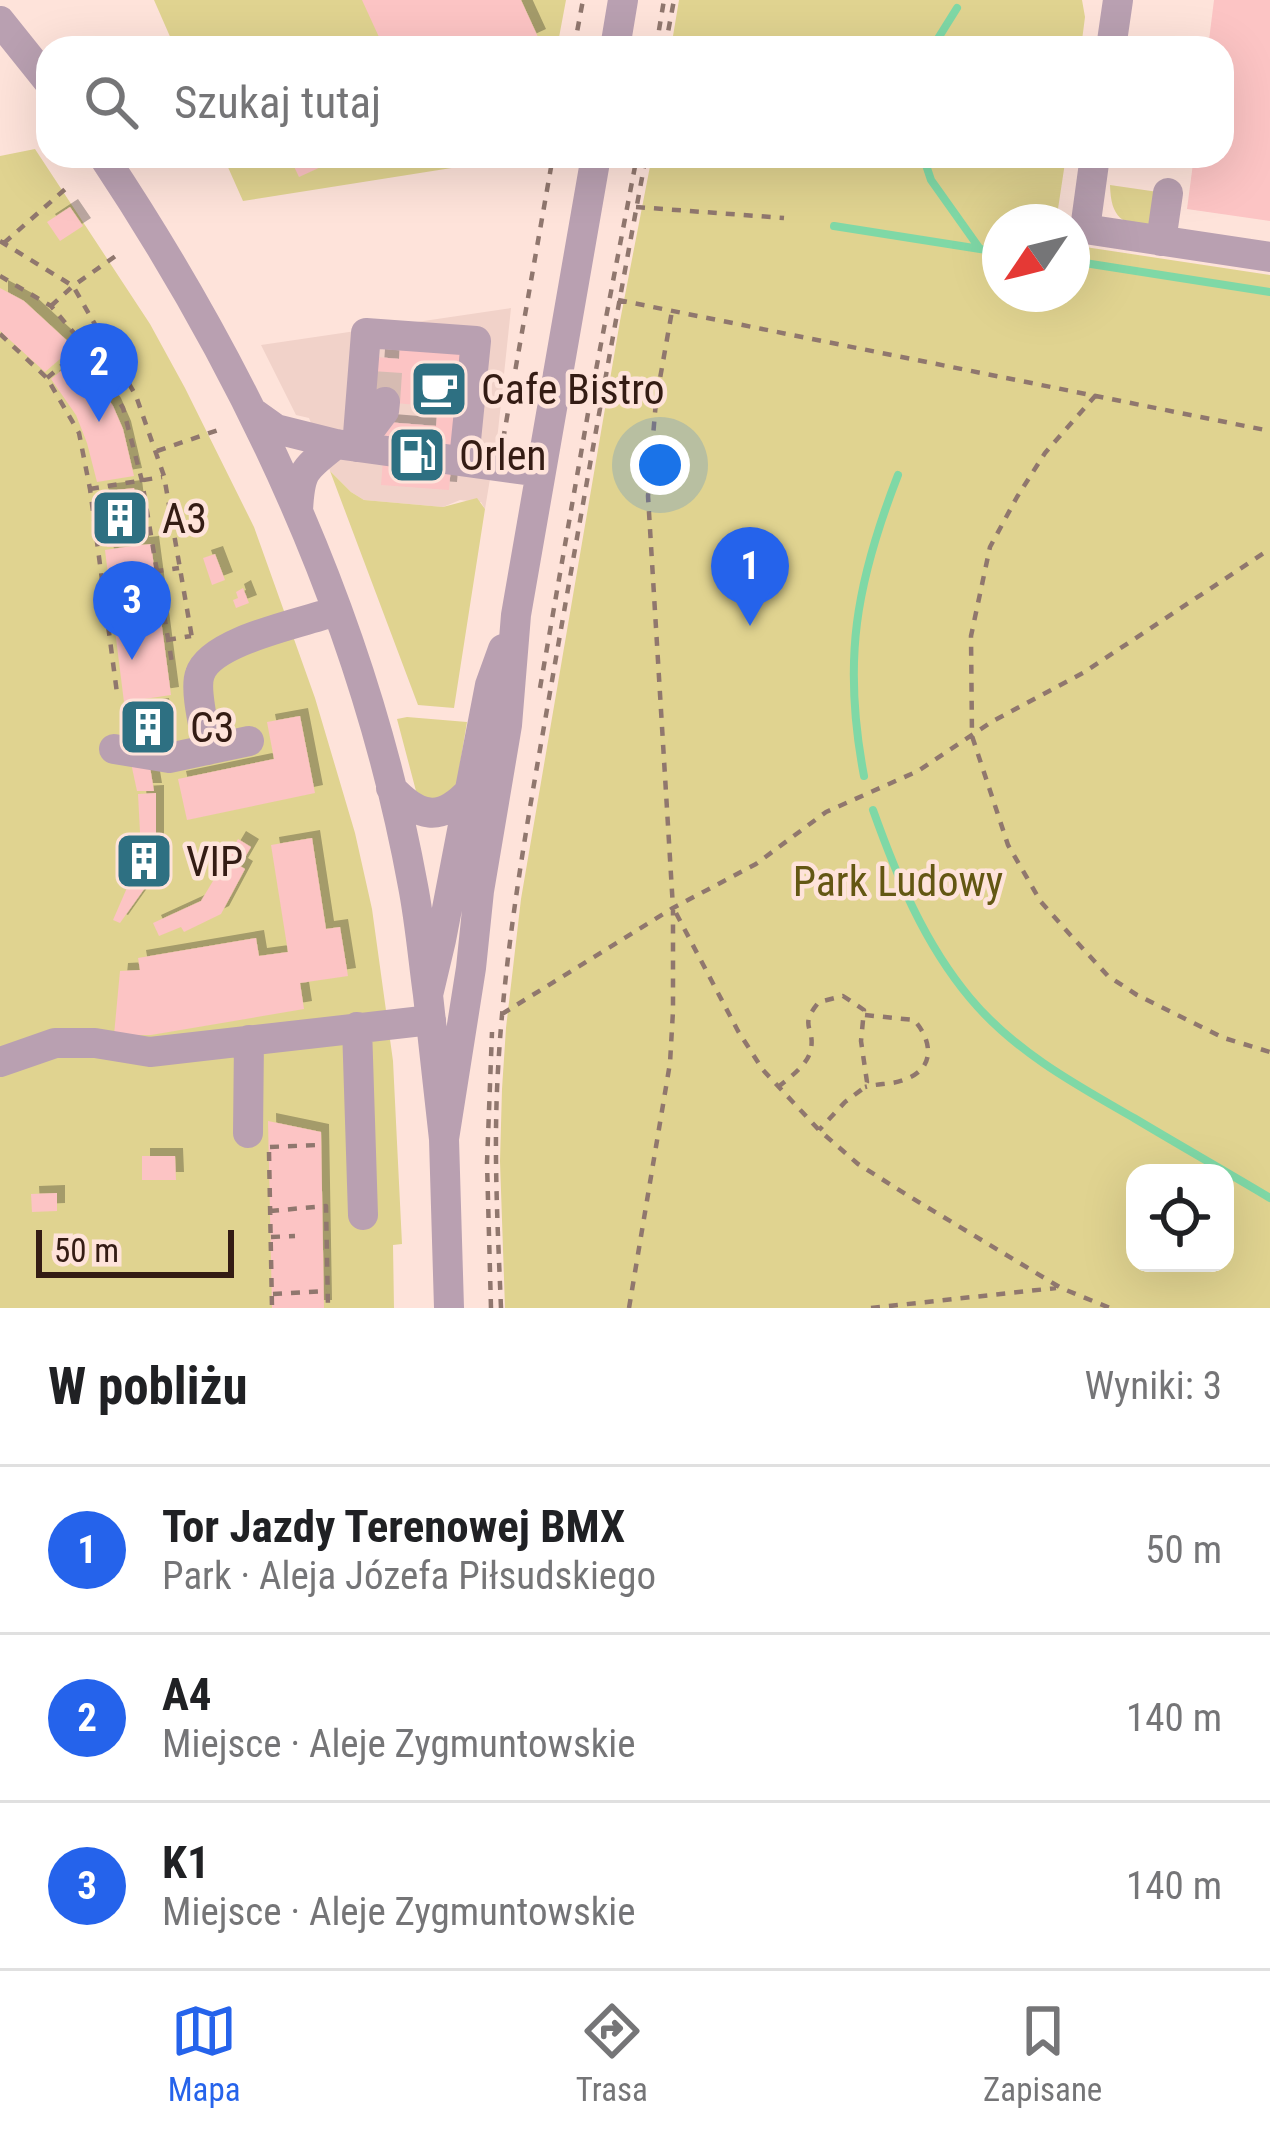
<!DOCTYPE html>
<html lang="pl">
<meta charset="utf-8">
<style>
:root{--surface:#fff;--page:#f6f6f6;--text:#202124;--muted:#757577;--line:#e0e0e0;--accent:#2563eb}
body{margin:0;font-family:"Roboto Condensed",sans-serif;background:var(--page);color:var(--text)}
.controls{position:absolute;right:36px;bottom:36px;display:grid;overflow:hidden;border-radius:24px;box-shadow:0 12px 48px #0002}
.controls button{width:108px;height:108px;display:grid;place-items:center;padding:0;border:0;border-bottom:3px solid var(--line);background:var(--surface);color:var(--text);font:60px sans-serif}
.compass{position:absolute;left:982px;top:204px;width:108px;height:108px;border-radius:50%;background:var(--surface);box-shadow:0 12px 48px #0002;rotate:235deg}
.scale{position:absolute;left:36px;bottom:30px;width:198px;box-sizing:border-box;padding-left:12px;border:6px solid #341c14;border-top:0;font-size:33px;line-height:42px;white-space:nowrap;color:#341c14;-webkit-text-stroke:9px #fee3da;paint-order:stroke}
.you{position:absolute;left:660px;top:465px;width:42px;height:42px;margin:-30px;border:9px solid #fff;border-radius:50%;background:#1a73e8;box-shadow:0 0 0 18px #1a73e833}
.badge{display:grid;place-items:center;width:78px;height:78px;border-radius:50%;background:var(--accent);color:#fff;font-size:39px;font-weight:700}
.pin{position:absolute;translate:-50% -99px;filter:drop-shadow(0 3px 6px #0008)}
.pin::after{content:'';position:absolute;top:63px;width:42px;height:36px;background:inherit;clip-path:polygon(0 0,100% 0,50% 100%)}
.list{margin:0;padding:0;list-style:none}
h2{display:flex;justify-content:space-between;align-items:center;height:156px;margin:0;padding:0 48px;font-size:51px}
h2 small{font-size:39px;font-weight:400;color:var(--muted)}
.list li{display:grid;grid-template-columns:78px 1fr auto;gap:36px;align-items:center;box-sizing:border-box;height:168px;padding:0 48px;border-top:3px solid var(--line)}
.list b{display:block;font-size:45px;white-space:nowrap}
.list p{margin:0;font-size:39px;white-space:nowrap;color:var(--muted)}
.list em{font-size:39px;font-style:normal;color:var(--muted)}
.icon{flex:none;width:66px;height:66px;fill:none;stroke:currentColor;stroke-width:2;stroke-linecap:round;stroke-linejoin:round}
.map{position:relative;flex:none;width:1270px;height:1308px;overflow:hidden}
.search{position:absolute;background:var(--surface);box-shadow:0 12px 48px #0002;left:36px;right:36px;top:36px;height:132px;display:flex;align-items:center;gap:30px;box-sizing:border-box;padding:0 42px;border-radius:36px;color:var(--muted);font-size:45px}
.sheet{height:660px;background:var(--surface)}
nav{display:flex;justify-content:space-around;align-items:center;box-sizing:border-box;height:168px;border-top:3px solid var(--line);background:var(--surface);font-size:33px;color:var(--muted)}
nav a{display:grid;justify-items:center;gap:6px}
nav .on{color:var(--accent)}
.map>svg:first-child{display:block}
.built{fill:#f1d2c9}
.green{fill:#e0d390;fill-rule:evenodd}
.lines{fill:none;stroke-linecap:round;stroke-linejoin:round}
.stream{stroke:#7fd8a6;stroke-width:8}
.building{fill:#fcc4c4;filter:url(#shadow)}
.minor-tunnel{stroke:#d6bbb2;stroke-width:30;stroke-dasharray:30 15;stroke-linecap:butt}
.path{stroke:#90776e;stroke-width:4.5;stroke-dasharray:9 9;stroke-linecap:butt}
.minor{stroke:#b9a0b1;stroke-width:30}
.labels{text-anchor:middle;stroke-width:9;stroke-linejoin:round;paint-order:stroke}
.poi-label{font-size:42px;fill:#341c14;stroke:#fee3da;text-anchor:start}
.park-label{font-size:42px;fill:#635713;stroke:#fee3da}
</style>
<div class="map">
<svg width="1270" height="1308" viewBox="0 0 1270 1308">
<defs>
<filter id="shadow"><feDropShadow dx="8" dy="-8" stdDeviation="0" flood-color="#0004"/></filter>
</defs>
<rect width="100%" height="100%" fill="#fee3da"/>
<!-- built -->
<path class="built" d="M511 308 498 431 485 509 481 502 460 500 443 507 364 500 351 492 330 471 309 418 296 415 261 345Z"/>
<!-- green -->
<path class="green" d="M154 0H566L557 48H175Z
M679 0H1082L1085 17 1081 48H671Z
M35 149 150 324 185 388 254 527 315 698 355 833 372 909 393 1061 402 1244 393 1245 394 1308H0V156Z
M223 156H527L243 201Z
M652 156H1066L1056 222H1000V294H1072V245L1270 275V1308H505L500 1161 502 1089 506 1028 521 899 620 321ZM1135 1173H1225V1263H1135Z
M1110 185 1158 192 1152 230C1122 223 1111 219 1110 185Z
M330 471 351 492 364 500 443 507 477 498 485 509 454 708 418 705Z
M407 717 467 722 456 788 432 803 416 791 397 719Z"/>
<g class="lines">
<!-- stream -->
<path class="stream" d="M932 48 957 8
M923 156 931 180 980 249 1000 252
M834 226 980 249
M1072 261 1270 292
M864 776C842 661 856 583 898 475
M873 810C897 877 924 943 970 998 1014 1051 1076 1085 1134 1118 1179 1145 1225 1171 1270 1198"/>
</g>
<!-- building -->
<path class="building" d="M362 0H521L538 37 514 48H384Z
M1214 0H1270V221L1187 209 1194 156H1222V48H1208Z
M289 156H345L299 177Z
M70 207 83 226 60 241 47 222Z
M0 288 24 301 74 347 45 372 0 331Z
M400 348 460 352 449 490 381 485 386 422 436 426 438 407 374 401 377 357 399 359Z
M79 356 113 406 123 429 134 476 97 482 87 443 76 415 51 379Z
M134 488 141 545 151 544 171 695 124 702 105 550 132 546 107 547 100 492Z
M215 554 225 580 212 585 203 558Z
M243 588 249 603 236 608 233 600 238 598 236 592Z
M161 706 168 751 132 743 131 710Z
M300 716 315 793 187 820 178 779 274 759 267 722Z
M131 763 150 767 154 791H137Z
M156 793V847L147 885 120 923 113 920 133 874 140 832 138 794Z
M312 838 326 929 340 927 348 976 300 983 304 1009 151 1035H114L120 971 140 970 138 958 256 938 259 956 288 952 271 845Z
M238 839 251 847 240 866 245 869 221 914 184 932 181 927 159 936 153 923 201 901Z
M268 1121 321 1132 324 1308H272Z
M142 1156H175L176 1180H142Z
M57 1193V1211L32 1212 31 1194Z"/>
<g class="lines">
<!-- minor-tunnel -->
<path class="minor-tunnel" d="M385 402 388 358"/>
<!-- path -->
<path class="path" d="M574 48 583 0
M656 48 664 0
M665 48 674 0
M636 207 784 218
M0 241 73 286 136 396 164 476 192 638
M4 243 71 184
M0 276 51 306 85 346 123 408 142 481 172 663
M618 300 1270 431
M51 306 73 286 117 255
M0 334 47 378 79 433 90 489 117 693
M47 378 84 347
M1096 395 1045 453 1017 497 990 547 971 636 972 736 1008 845 1041 902 1074 939 1108 976 1137 995 1224 1038 1270 1052
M503 440 553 156
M157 451 221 429
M90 489 162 477
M101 579 179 568
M107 623 164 615
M167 640 191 636
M540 688 591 396 637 156
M676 913 738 1031 763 1070 819 1130 858 1164 907 1195 1061 1288 1110 1308
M502 1014 673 908 756 864 826 812 918 771 993 721 1083 673 1270 549
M865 1015 914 1020C932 1040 936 1068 906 1079 893 1085 879 1083 865 1087
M778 1087C790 1077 808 1065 811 1049 815 1026 798 1027 819 1002L843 996 864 1010 861 1041 867 1082 865 1087 845 1102 819 1130
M270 1147 318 1145
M269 1152 272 1308
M270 1211 326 1206 328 1308
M271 1237 295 1236
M273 1294 327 1291
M491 1308 487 1163 492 1032
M501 1308C498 1235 494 1163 497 1090 503 950 529 813 553 675 583 502 614 329 646 156
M629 1308 670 1063 673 1011V908L648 496 656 401 672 311
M871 1308 1056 1288"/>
<!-- minor -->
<path class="minor" d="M0 21 48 81
M615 48 623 0
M1111 48 1118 0
M103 156C250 377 365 623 413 886 420 922 423 959 428 995
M1095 156 1085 229 1270 257
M1161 241 1168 193
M255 414 276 429 336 444 540 472
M357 447 366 333 476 341 464 460
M357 447 384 411 385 402
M298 511C300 469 305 469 336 444
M114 749 169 758 249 741
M208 750C205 732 194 689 200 674 211 640 303 623 336 611
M391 788C418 817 440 823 469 792
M357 1027 363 1215
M0 1062 55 1043H95L150 1052 431 1020
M248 1133 249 1040
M444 1139 471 968 479 891 507 725 516 615 596 156
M449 1308 444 1139 428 995 441 940 490 685 503 649"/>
</g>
<!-- icons -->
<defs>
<g id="cafe-square" transform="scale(3)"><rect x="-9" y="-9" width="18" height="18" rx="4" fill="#2e7082" stroke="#fee3da"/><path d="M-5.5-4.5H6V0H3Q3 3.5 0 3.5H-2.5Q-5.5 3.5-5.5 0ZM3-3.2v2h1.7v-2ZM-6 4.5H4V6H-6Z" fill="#fff"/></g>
<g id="fuel-square" transform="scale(3)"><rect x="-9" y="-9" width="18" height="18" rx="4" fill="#2e7082" stroke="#fee3da"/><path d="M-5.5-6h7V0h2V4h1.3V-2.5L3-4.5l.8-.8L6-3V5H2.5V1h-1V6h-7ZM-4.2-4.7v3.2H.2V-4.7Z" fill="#fff"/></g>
<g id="building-square" transform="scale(3)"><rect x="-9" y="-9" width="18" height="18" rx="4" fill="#2e7082" stroke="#fee3da"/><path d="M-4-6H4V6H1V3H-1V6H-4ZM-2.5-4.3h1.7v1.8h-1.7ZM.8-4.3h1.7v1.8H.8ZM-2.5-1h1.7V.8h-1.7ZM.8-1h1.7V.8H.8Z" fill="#fff"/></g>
</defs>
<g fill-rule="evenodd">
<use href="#cafe-square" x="439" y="389"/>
<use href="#fuel-square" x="417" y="455"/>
<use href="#building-square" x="120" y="518"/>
<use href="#building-square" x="148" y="727"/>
<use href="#building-square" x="144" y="861"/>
</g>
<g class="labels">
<!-- poi labels -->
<g class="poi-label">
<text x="481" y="404">Cafe Bistro</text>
<text x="459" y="470">Orlen</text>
<text x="162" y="533">A3</text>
<text x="190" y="742">C3</text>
<text x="186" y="876">VIP</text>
</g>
<!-- park labels -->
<g class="park-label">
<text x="898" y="896">Park Ludowy</text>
</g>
</g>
</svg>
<div class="controls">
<button><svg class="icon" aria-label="locate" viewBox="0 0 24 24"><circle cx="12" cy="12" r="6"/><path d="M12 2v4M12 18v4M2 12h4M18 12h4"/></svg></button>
</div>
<svg class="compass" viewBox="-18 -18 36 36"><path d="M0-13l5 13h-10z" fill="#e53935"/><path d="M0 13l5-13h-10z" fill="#757577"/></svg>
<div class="scale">50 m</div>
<div class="you"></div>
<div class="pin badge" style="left:750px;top:626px">1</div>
<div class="pin badge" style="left:99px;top:422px">2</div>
<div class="pin badge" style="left:132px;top:660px">3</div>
<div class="search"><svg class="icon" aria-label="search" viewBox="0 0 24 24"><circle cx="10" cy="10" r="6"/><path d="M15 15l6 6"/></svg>Szukaj tutaj</div>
</div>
<section class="sheet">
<h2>W pobliżu<small>Wyniki: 3</small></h2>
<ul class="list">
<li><span class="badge">1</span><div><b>Tor Jazdy Terenowej BMX</b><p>Park · Aleja Józefa Piłsudskiego</p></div><em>50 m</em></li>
<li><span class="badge">2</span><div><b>A4</b><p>Miejsce · Aleje Zygmuntowskie</p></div><em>140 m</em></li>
<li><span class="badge">3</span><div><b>K1</b><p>Miejsce · Aleje Zygmuntowskie</p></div><em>140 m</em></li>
</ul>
</section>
<nav>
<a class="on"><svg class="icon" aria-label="map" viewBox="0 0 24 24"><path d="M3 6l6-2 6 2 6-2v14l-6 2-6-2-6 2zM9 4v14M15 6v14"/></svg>Mapa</a>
<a><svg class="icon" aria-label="directions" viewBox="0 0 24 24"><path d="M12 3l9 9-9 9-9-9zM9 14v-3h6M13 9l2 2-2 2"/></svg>Trasa</a>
<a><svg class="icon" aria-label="saved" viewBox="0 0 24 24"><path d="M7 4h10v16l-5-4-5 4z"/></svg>Zapisane</a>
</nav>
